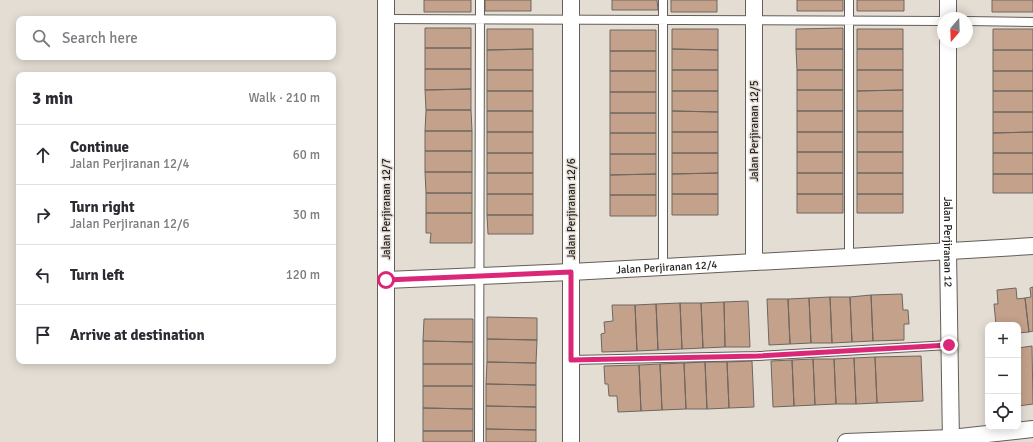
<!DOCTYPE html>
<meta charset="utf-8">
<style>
:root{--surface:#fff;--page:#f7f7f7;--text:#2b2b33;--muted:#7c7c81;--line:#e1e1e2}
body{margin:0;font-family:Signika,sans-serif;background:var(--page);color:var(--text)}
.controls{position:absolute;right:12px;bottom:12px;display:grid;overflow:hidden;border-radius:8px;box-shadow:0 2px 10px #0003}
.controls button{width:36px;height:36px;display:grid;place-items:center;padding:0;border:0;border-bottom:1px solid var(--line);background:var(--surface);color:var(--text);font:20px sans-serif}
.compass{position:absolute;left:937px;top:12px;width:36px;height:36px;border-radius:50%;background:var(--surface);box-shadow:0 2px 10px #0003;rotate:199deg}
.stop{position:absolute;width:12px;height:12px;margin:-9px;border:3px solid #db2777;border-radius:50%;background:#fff}
.stop.end{background:#db2777;border-color:#fff;box-shadow:0 1px 4px #0008}
.list{margin:0;padding:0;list-style:none}
h2{display:flex;justify-content:space-between;align-items:center;height:52px;margin:0;padding:0 16px;font-size:17px}
h2 small{font-size:13px;font-weight:400;color:var(--muted)}
.list li{display:grid;grid-template-columns:26px 1fr auto;gap:12px;align-items:center;box-sizing:border-box;height:60px;padding:0 16px;border-top:1px solid var(--line)}
.list b{display:block;font-size:15px;white-space:nowrap}
.list p{margin:0;font-size:13px;white-space:nowrap;color:var(--muted)}
.list em{font-size:13px;font-style:normal;color:var(--muted)}
.icon{flex:none;width:22px;height:22px;fill:none;stroke:currentColor;stroke-width:2;stroke-linecap:round;stroke-linejoin:round}
.map{position:relative;flex:none;width:1033px;height:442px;overflow:hidden}
.search{position:absolute;background:var(--surface);box-shadow:0 2px 10px #0003;left:16px;top:16px;width:320px;height:44px;display:flex;align-items:center;gap:10px;box-sizing:border-box;padding:0 14px;border-radius:8px;color:var(--muted);font-size:15px}
.panel{position:absolute;background:var(--surface);box-shadow:0 2px 10px #0003;left:16px;top:72px;width:320px;height:292px;border-radius:8px}
.map>svg:first-child{display:block}
.building{fill:#c3a18b;stroke:#6e6660}
.lines{fill:none;stroke-linecap:round;stroke-linejoin:round}
.lane-casing{stroke:#645e57;stroke-width:10}
.street-casing{stroke:#645e57;stroke-width:18}
.lane{stroke:#fff;stroke-width:8}
.street{stroke:#fff;stroke-width:16}
.route{stroke:#db2777;stroke-width:5}
.labels{text-anchor:middle;stroke-width:3;stroke-linejoin:round;paint-order:stroke}
.street-label{font-size:11px;fill:#252320;stroke:#e4ddd4}
</style>
<div class="map">
<svg width="1033" height="442" viewBox="0 0 1033 442">
<rect width="100%" height="100%" fill="#e4ddd4"/>
<!-- building -->
<path class="building" d="M424 0H471V12H424Z
M485 0H531V11H485Z
M612 0H657L658 10H612Z
M671 0H717V12H671Z
M797 0H843V11H797Z
M857 0H904V11H857Z
M992 0H1033V12H992Z
M425 28H471V48H425Z
M843 28V49H796V29Z
M487 29H533V49L487 50Z
M672 29H718V50L672 49Z
M857 29H903V49H857Z
M993 29H1033V50H993Z
M610 30H656V51H610Z
M425 48H471V69H425Z
M533 49V70H487V50Z
M672 49 718 50V70H672Z
M796 49H843V70H797Z
M857 49H903V70H857Z
M993 50H1033V71H993Z
M610 51H656V71H610Z
M425 69H471V89L425 90Z
M487 70H533V91H487Z
M672 70H718V91H672Z
M797 70H843V90H797Z
M857 70H903V90L857 91Z
M610 71H656V92H610Z
M993 71H1033V91H993Z
M471 89V110H426L425 90Z
M797 90H843V111H797Z
M903 90V111H857V91Z
M487 91H533V111H487Z
M672 91H718V112L672 111Z
M993 91H1033V112H993Z
M610 92H656V113H610Z
M426 110H471L472 131H425Z
M487 111H533V132H487Z
M672 111 718 112V132H672Z
M797 111H843V132H797Z
M857 111H903V132H857Z
M993 112H1033V132L993 133Z
M610 113H656V133H610Z
M425 131H472V151H425Z
M487 132H533V153H487Z
M672 132H718V153H672Z
M797 132H843V152H797Z
M857 132H903V152H857Z
M1033 132V153H993V133Z
M610 133H656V154H610Z
M425 151H472V172H425Z
M797 152H843V173H797Z
M857 152H903V173H857Z
M487 153H533V173H487Z
M672 153H718V173L672 174Z
M993 153H1033V174H993Z
M610 154H656V174L610 175Z
M425 172H472V193H426Z
M487 173H533V194H487Z
M718 173V194H672V174Z
M797 173H843V194H797Z
M857 173H903V194H857Z
M656 174V195H610V175Z
M993 174H1033V193H993Z
M426 193H472V213H426Z
M487 194H533V215H487Z
M672 194H718V215H672Z
M797 194H843V213H797Z
M857 194H903V213H857Z
M610 195H656V216H610Z
M426 213H472V243H430L431 233H426Z
M487 215H533V234H488Z
M1033 287V331L1029 332 1025 298 1031 297 1030 288Z
M1016 288 1017 299 1025 298 1029 332 1018 333V325H996L994 304H998L997 290Z
M902 294 903 310H908L909 324H904V340L873 341 871 295Z
M871 295 873 341 852 342 850 297Z
M830 297H850L852 342 832 343Z
M830 297 832 343H811L809 298Z
M809 298 811 343 790 344 788 299Z
M767 299H788L790 344 769 345Z
M748 301 750 347H725L724 302Z
M724 302 725 347 703 348 701 303Z
M680 303 682 349 658 350 656 304Z
M680 303H701L703 348 682 349Z
M656 304 658 350 637 351 635 305Z
M612 305H635L637 351 602 352 601 334 605 333 604 322 613 321Z
M487 317 537 318V340L487 339Z
M424 319H473V342L423 341Z
M487 339 537 340 536 363 487 362Z
M423 341 473 342V364H423Z
M1032 346 1033 404 1018 406V348Z
M921 356 923 401 877 403 875 357Z
M875 357 877 403 856 404 854 358Z
M854 358 856 404H836L834 359Z
M813 359H834L836 404 815 405Z
M813 359 815 405 794 406 792 360Z
M792 360 794 406 773 407 771 361Z
M752 361 754 407 729 408 727 362Z
M487 362 536 363V385L486 384Z
M705 362 707 409H686L684 363Z
M705 362H727L729 408 707 409Z
M684 363 686 409 662 410 660 364Z
M423 364H473V386H423Z
M660 364 662 410 641 411 639 365Z
M639 365 641 411 618 412 617 396H609L608 384H605L604 366Z
M486 384 536 385V407L486 406Z
M423 386H473V409L423 408Z
M486 406 536 407V430L486 429Z
M423 408 473 409V431H423Z
M486 429 536 430V442H486Z
M423 431H473V442H423Z"/>
<g class="lines">
<!-- lane casing -->
<g class="lane-casing">
<path id="lane" d="M386 19 943 21
M967 21 1033 22
M849 257V0
M663 267V0
M571 360 758 356 949 345
M479 442 480 0"/>
</g>
<!-- street casing -->
<g class="street-casing">
<g id="street">
<path d="M386 0V442"/>
<path d="M948 0V18"/>
<path id="s1" d="M948 42V251L951 442"/>
<path d="M754 262V0"/>
<path id="s2" d="M386 280 571 272 849 257 1033 246"/>
<path d="M571 442V0"/>
<path d="M846 442 951 438 1033 429"/>
</g>
</g>
<!-- lane -->
<use href="#lane" class="lane"/>
<!-- street -->
<use href="#street" class="street"/>
</g>
<g class="lines">
<!-- route -->
<path class="route" d="M386 280 571 272V360L758 356 949 345"/>
</g>
<g class="labels">
<!-- street labels -->
<g class="street-label">
<text transform="translate(754 131) rotate(-90)" y="4">Jalan Perjiranan 12/5</text>
<text transform="translate(386 209) rotate(-90)" y="4">Jalan Perjiranan 12/7</text>
<text transform="translate(571 209) rotate(-90)" y="4">Jalan Perjiranan 12/6</text>
<text dy="4" stroke="none"><textPath href="#s1" startOffset="200">Jalan Perjiranan 12</textPath></text>
<text dy="4" stroke="none"><textPath href="#s2" startOffset="281">Jalan Perjiranan 12/4</textPath></text>
</g>
</g>
</svg>
<div class="controls">
<button>+</button>
<button>−</button>
<button><svg class="icon" aria-label="locate" viewBox="0 0 24 24"><circle cx="12" cy="12" r="6"/><path d="M12 2v4M12 18v4M2 12h4M18 12h4"/></svg></button>
</div>
<svg class="compass" viewBox="-18 -18 36 36"><path d="M0-13l5 13h-10z" fill="#e53935"/><path d="M0 13l5-13h-10z" fill="#7c7c81"/></svg>
<div class="stop" style="left:386px;top:280px"></div>
<div class="stop end" style="left:949px;top:345px"></div>
<div class="search"><svg class="icon" aria-label="search" viewBox="0 0 24 24"><circle cx="10" cy="10" r="6"/><path d="M15 15l6 6"/></svg>Search here</div>
<section class="panel">
<h2>3 min<small>Walk · 210 m</small></h2>
<ul class="list">
<li><svg class="icon" aria-label="ahead" viewBox="0 0 24 24"><path d="M12 20V5M6 11l6-6 6 6"/></svg><div><b>Continue</b><p>Jalan Perjiranan 12/4</p></div><em>60 m</em></li>
<li><svg class="icon" aria-label="right" viewBox="0 0 24 24"><path d="M7 20v-9h11M14 6l5 5-5 5"/></svg><div><b>Turn right</b><p>Jalan Perjiranan 12/6</p></div><em>30 m</em></li>
<li><svg class="icon" aria-label="left" viewBox="0 0 24 24"><path d="M17 20v-9H6M10 6l-5 5 5 5"/></svg><div><b>Turn left</b></div><em>120 m</em></li>
<li><svg class="icon" aria-label="arrive" viewBox="0 0 24 24"><path d="M6 21V4h12l-3 4 3 4H6"/></svg><div><b>Arrive at destination</b></div></li>
</ul>
</section>
</div>
